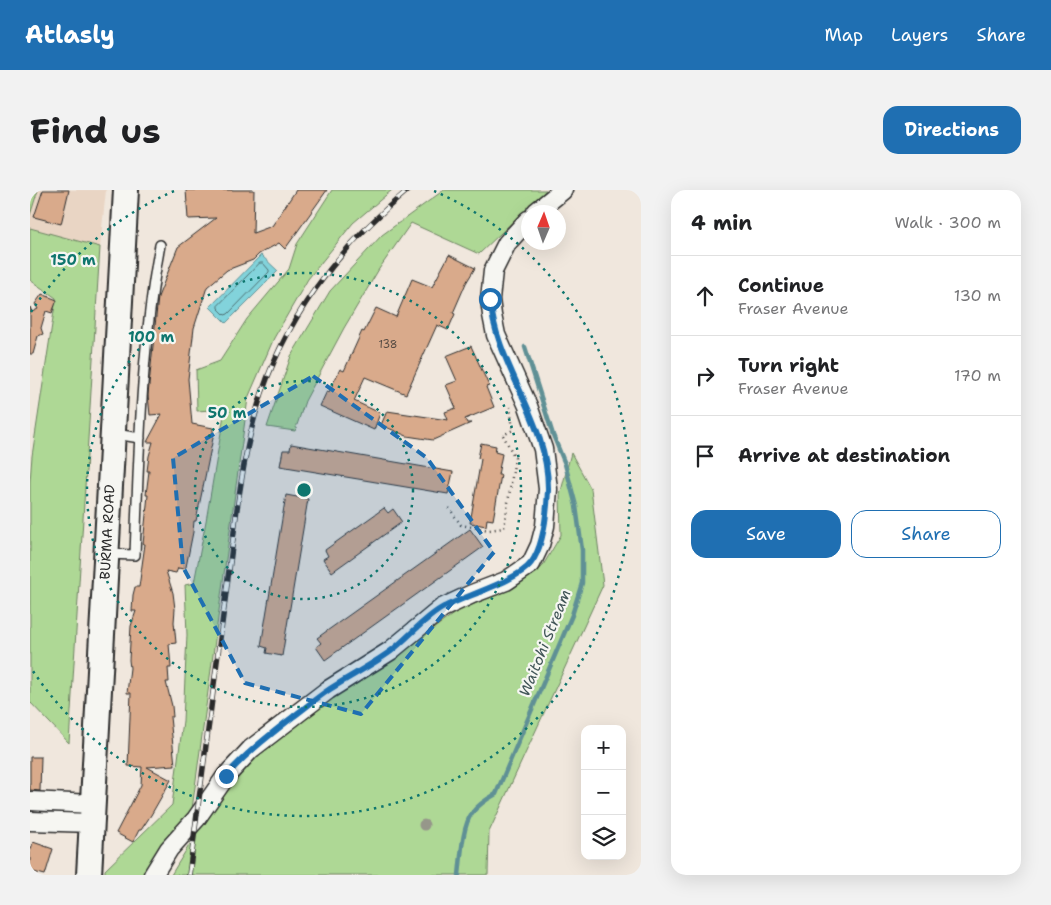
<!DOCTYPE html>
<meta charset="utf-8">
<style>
:root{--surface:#fff;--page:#f2f2f2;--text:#202124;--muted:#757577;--line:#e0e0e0;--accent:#1f6fb2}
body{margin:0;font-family:"Shantell Sans",sans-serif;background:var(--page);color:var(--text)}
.controls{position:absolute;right:15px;bottom:15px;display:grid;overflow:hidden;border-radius:10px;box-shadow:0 5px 20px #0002}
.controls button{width:45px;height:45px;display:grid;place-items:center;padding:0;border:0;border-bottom:1px solid var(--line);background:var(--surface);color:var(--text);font:25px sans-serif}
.compass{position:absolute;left:491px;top:15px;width:45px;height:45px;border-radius:50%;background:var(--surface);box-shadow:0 5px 20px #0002;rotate:2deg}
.stop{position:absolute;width:15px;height:15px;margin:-11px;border:4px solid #1f6fb2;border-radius:50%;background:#fff}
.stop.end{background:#1f6fb2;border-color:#fff;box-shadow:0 1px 5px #0008}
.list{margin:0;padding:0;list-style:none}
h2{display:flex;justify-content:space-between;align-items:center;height:65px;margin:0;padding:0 20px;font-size:21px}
h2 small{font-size:16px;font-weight:400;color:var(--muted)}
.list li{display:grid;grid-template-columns:32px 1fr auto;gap:15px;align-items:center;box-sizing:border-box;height:80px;padding:0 20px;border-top:1px solid var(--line)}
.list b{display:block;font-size:19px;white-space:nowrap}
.list p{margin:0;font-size:16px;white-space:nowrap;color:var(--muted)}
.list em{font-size:16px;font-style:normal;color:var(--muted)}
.actions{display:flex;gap:10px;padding:15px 20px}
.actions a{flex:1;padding:11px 0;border:1px solid var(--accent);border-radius:15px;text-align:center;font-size:18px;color:var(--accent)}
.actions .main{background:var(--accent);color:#fff}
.icon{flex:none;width:28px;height:28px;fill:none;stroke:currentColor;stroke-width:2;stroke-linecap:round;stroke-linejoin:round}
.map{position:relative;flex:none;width:611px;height:685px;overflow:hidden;border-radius:15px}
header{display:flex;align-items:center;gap:30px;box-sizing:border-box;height:70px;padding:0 25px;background:var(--accent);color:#fff}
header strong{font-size:24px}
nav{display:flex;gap:28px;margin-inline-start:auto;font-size:18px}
.intro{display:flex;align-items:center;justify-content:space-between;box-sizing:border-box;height:120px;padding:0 30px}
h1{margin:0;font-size:35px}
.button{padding:12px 22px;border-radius:15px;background:var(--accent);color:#fff;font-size:18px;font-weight:700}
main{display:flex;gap:30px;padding:0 30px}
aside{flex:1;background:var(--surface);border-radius:15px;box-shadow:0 5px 20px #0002}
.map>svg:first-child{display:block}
.built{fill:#e9d5c4}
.green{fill:#aed895;stroke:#6c8260}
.water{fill:#82d3db;stroke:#5f9095}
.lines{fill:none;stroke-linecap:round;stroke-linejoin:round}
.shore{stroke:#4e6e71;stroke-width:1}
.stream{stroke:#5f9095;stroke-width:4.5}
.building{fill:#d9aa8b;stroke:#2b2b2b}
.service-casing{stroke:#2b2b2b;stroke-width:12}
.minor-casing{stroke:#2b2b2b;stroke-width:21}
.secondary-casing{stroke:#2b2b2b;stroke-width:28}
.path{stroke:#2b2b2b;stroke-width:2.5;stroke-dasharray:1 4;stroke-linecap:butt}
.service{stroke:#f6f6f2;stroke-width:9}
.minor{stroke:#f6f6f2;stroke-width:18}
.secondary{stroke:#f6f6f2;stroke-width:24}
.rail-casing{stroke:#2b2b2b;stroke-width:5.5}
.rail{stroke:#f6f6f2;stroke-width:4;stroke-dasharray:11;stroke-linecap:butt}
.tree{fill:#96978a}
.route{stroke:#1f6fb2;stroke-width:6}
.marked{fill:#1f6fb2;fill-opacity:0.2;stroke:#1f6fb2;stroke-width:4;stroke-dasharray:10 6;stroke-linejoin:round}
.ring{fill:none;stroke:#0f766e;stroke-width:2.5;stroke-dasharray:2.5 5}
.labels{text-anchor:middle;stroke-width:4.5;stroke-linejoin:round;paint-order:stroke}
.number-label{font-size:11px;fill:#564b43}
.street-label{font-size:14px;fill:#2b2b2b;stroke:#f6f6f2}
.water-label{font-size:15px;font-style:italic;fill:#415557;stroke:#f6f6f2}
.centre{fill:#0f766e;stroke:#f6f6f2;stroke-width:2.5}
.ring-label{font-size:15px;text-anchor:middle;font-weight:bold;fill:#0f766e;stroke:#f6f6f2;stroke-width:4.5;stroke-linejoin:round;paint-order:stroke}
</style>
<header>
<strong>Atlasly</strong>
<nav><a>Map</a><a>Layers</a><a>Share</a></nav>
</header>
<div class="intro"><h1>Find us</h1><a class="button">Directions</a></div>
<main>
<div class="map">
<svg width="611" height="685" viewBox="0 0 611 685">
<rect width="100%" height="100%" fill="#f0e7dd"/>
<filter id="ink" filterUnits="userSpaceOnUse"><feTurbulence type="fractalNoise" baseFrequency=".02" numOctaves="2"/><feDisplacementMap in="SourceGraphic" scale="10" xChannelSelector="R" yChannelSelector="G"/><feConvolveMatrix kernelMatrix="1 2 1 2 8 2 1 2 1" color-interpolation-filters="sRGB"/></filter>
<g filter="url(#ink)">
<!-- built -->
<path class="built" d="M8 0H76L70 57 0 38V25Z"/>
<!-- green -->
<path class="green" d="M0 0H8L0 25Z
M302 0H362L323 33 278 89 244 148 218 208 162 619 131 659 119 685H75V680L142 615 153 531 157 445 155 395 164 393 176 331 195 219 167 221 166 180 190 171 217 129 259 79 267 54Z
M414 0H516L449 64 381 33 349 79 314 138 275 211 265 241 237 237 261 166 300 101 352 45Z
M0 38 70 57 39 553 0 512V292L2 266 26 108 0 90Z
M541 263 561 299 573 395 459 642 458 685H141L196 595 233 560 292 515 363 468 429 420 484 398 512 377 531 345 530 305Z"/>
<!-- water -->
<path class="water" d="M231 65 248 81 196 133 180 117Z"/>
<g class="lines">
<!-- shore -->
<path class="shore" d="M230 73H233L239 80V82L198 124 195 125 188 118V116Z"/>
<!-- stream -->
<path class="stream" d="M429 685C431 669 432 636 442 623 448 615 457 609 466 604L542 425 552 393V360L546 316 535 274 523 245 495 157"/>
</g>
<!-- building -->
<path class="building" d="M13 0H39L31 34 4 27Z
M156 0H224L223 43 242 36 266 0H297L255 59 249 53 229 64 223 70 197 80 177 97 164 138 158 189 162 234 183 238V248L166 331H164L163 342 156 377 154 379 148 378 146 383 136 381 143 403 145 419 144 432 146 453 139 454 141 478H138L139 492H136L142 516 143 527H140L145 575 117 577 141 590 121 625 111 640H109L103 652 86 643 111 595 112 577 98 576 101 503H97L100 478 99 470 101 436 106 421H102L103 405 105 397H109L115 354H113L118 305H116L119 281H117L119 266 123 252H117L132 224 120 225 118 205 128 107 148 57 186 28 158 29Z
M419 65 445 78 436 93 423 123 425 124 418 140 407 135 376 204 335 187 324 211 350 223 344 240 290 216 297 201 299 202 310 179 314 181 332 141 334 142 346 118 366 127 382 89 402 97Z
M12 104 27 110 22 123 16 121 11 138 13 144 8 146 3 164H0V117L2 122 8 119 5 114Z
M441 156 459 196 456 197 464 217 435 229 437 233H441L403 250 377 246 351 235 357 221 418 230 415 222 426 218 416 195 427 191 416 166Z
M451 253 466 256 465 262 472 264 468 285H471L463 330 457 329 456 336 440 333 451 269 448 268Z
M261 254 423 282 418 304 250 276 253 260H260Z
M256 305 278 309 252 466 236 463 237 458 231 456Z
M354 318 358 323 363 319 372 332 302 382 293 369 298 366 295 360Z
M440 339 453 357 295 470 286 457 291 453 287 448Z
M0 567H11L10 601 0 600Z
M3 652 23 659 15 685 0 681V663Z"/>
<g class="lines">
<!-- service casing -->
<g class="service-casing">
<path id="service" d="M85 244 110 248
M77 364 105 365C109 262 111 157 130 55"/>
</g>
<!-- minor casing -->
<g class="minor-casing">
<path id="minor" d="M506 22 533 0
M0 611 62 614
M0 631 61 633
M123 685 139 659 166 629 196 586 221 559 298 500 360 461 412 418 442 404 476 391 501 374 510 355 515 336 518 299 513 259 498 216 466 145 462 125 460 109 463 81 477 53 498 30"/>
</g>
<!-- secondary casing -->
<g class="secondary-casing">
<path id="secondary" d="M59 685 96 0"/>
</g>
<!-- path -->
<path class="path" d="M419 318 431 335 459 340 474 338 485 268 473 245 483 240 480 217"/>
<!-- service -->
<use href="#service" class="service"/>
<!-- minor -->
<use href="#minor" class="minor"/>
<!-- secondary -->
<use href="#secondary" class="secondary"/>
<!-- rail casing -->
<g class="rail-casing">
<path id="rail" d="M159 685 207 319C212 286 217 252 227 219 252 131 309 57 378 0"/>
</g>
<!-- rail -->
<use href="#rail" class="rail"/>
</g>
<!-- trees -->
<circle class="tree" cx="394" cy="635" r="5.5"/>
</g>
<g class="lines" filter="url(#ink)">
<!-- route -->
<path class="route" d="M196 586C216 563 240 545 264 526 276 517 288 507 300 499 320 486 342 475 361 461 378 448 396 426 414 417 435 406 489 390 501 373 514 356 517 321 518 300 519 231 466 177 460 109"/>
</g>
<!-- marked area -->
<path class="marked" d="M283 186 397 268 464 362 331 524 215 493 153 377 143 268Z"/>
<!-- distance rings -->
<g class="ring">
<circle cx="274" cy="300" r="109"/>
<circle cx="274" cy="300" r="217"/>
<path d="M1 122A326 326 0 0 1 144 1M404 1A326 326 0 1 1 1 478"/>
</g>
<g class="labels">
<!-- number labels -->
<g class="number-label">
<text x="358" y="158">138</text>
</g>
<!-- street labels -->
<g class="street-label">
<text transform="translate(77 342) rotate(-87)" y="5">BURMA ROAD</text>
</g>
<!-- water labels -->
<g class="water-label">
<text transform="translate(515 453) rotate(-68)" y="5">Waitohi Stream</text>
</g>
</g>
<circle cx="274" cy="300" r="8" class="centre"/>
<g class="ring-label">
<text x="43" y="75">150 m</text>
<text x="121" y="152">100 m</text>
<text x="197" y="228">50 m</text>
</g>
</svg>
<div class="controls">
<button>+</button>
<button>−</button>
<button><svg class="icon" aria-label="layers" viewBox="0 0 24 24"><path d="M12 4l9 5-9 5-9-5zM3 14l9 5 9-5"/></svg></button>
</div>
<svg class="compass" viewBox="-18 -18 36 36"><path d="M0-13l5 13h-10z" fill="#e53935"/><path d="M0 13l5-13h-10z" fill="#757577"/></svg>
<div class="stop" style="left:460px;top:109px"></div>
<div class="stop end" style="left:196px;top:586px"></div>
</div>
<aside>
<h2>4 min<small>Walk · 300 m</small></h2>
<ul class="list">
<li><svg class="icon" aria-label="ahead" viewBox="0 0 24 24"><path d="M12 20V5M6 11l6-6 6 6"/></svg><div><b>Continue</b><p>Fraser Avenue</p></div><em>130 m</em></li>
<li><svg class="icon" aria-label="right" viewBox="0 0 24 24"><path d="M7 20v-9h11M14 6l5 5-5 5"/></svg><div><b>Turn right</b><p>Fraser Avenue</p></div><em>170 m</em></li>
<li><svg class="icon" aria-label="arrive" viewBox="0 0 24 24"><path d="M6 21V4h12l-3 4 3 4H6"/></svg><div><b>Arrive at destination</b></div></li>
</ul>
<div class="actions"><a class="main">Save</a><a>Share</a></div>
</aside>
</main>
